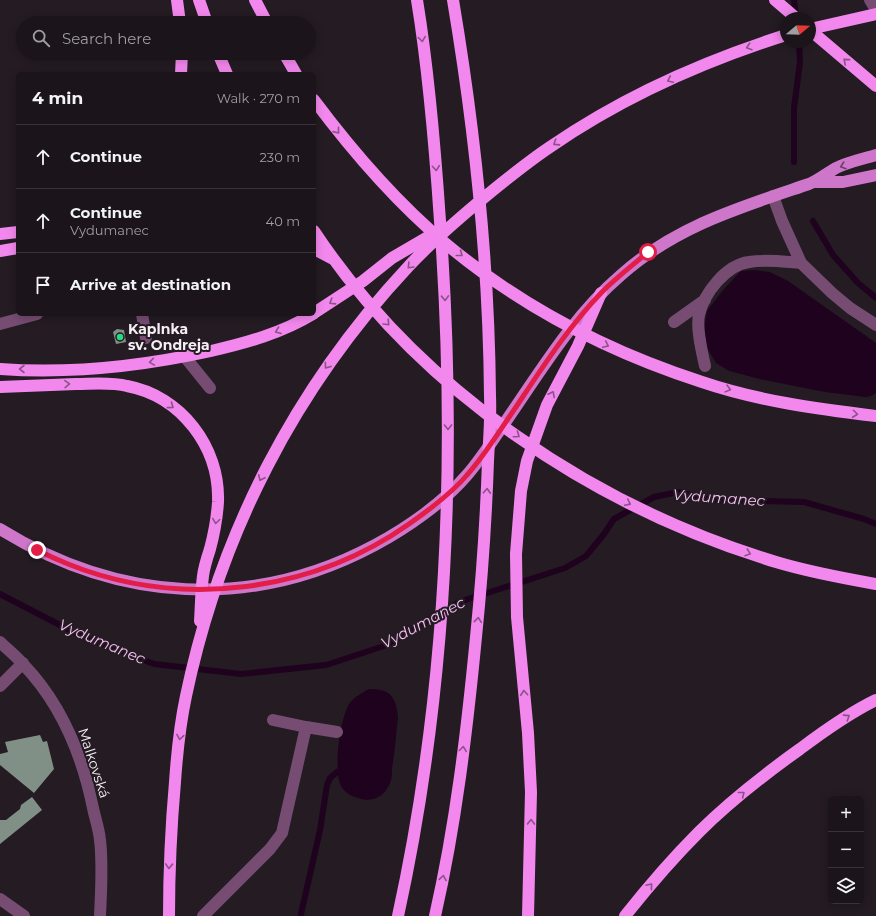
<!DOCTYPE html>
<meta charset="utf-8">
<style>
:root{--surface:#1b141a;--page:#282127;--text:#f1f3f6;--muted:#a09ea2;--line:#393339}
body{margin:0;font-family:Montserrat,sans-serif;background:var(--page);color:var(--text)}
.controls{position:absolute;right:12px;bottom:12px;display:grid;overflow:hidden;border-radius:6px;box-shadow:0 2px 10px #0003}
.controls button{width:36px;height:36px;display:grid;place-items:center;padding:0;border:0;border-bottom:1px solid var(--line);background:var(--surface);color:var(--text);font:20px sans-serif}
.compass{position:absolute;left:780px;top:12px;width:36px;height:36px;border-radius:50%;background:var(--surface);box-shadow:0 2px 10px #0003;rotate:71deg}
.stop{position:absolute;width:12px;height:12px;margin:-9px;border:3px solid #e11d48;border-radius:50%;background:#fff}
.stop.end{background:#e11d48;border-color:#fff;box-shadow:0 1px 4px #0008}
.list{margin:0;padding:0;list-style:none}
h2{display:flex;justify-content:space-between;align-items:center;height:52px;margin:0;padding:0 16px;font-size:17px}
h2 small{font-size:13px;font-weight:400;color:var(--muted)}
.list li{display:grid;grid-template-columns:26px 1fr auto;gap:12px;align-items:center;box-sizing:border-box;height:64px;padding:0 16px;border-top:1px solid var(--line)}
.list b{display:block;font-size:15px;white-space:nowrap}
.list p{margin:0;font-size:13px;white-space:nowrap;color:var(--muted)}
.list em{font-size:13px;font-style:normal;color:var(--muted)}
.icon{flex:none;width:22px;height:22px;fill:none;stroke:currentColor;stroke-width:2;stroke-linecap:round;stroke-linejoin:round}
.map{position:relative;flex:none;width:876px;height:916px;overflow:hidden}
.search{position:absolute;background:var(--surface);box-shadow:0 2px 10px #0003;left:16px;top:16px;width:300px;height:44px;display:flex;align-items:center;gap:10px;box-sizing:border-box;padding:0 14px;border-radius:22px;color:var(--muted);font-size:15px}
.panel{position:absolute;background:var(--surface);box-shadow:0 2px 10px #0003;left:16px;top:72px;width:300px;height:244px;border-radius:6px}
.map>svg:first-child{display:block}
.water{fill:#1e021e}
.pier{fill:#241b23}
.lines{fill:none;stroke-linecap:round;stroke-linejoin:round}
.stream{stroke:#1e021e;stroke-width:6}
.building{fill:#819086}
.minor{stroke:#764c73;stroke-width:12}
.major{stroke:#ce77ca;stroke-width:12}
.highway{stroke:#f288ed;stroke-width:12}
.oneway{stroke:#8b5288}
.oneway2{stroke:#684066}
.route{stroke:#e11d48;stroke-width:5}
.poi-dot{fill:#27d885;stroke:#241b23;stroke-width:1.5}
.labels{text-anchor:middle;stroke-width:4;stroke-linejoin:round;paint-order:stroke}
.poi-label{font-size:14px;font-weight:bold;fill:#f5eef5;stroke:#241b23;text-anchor:start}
.street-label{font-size:14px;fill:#f5eef5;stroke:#241b23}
.water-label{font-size:15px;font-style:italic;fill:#f7c2f3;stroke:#241b23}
</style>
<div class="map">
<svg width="876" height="916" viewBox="0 0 876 916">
<rect width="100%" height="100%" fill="#241b23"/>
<!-- water -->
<path class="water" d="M755 270 770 272 788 281 876 343V393L871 396 860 398 802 390 731 372 716 363 707 348 704 330 707 311 724 289 741 271Z
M369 689C390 689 396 696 398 717 396 734 395 751 392 768 392 773 392 779 390 783 388 789 382 796 376 798 365 803 346 796 341 786 333 769 340 722 348 706 352 698 362 693 369 689Z"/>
<!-- pier -->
<path class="pier" d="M722 369 759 379 825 392 873 398 859 400 802 392 731 374Z"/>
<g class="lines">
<!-- stream -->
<path class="stream" d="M794 0 796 16
M794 162V108L800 62 799 42
M813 221 833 255 858 283 876 298
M0 594 83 637 154 664 241 674 326 665 387 645 459 602 565 568 586 556 604 534 614 519 654 497 678 492 711 500 804 502 864 519 876 524
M301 914 320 830 327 785 330 778 337 772"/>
</g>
<!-- building -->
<path class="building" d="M117 329 124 330 126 342 116 344 113 332Z
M40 735 43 742 47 741 54 769 34 793 0 765V754L8 752 5 742Z
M32 797 42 810 0 844V820H6L20 809 21 805Z"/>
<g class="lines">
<!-- minor -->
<path class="minor" d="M870 0 876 10
M773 196 782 221 801 263 832 293 850 308 876 325
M142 314 146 338
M674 322 705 300
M0 324 37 314
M185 357 210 388
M705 366C702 352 696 328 699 315 704 293 726 265 749 262 766 259 785 262 801 263
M0 642C7 649 15 655 22 663 60 702 82 754 93 808 95 818 99 829 100 840 103 865 101 891 100 916
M0 686 23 663
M273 720 306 727 337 732
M0 899 24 916
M203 916 270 849 282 833 306 727"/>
<!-- major -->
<path class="major" d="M814 182H843L876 175
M0 529C118 602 252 611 375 545 407 528 444 502 467 475 481 459 492 441 504 424 540 372 573 316 621 275 676 226 741 207 809 184 819 180 827 173 836 168 848 162 863 159 876 155"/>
<!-- highway -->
<path class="highway" d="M177 0 180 23
M199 0 207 23
M255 0 267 23
M775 0 796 18
M810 29 876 14
M810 30 876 86
M218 53 227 74
M284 53 296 74
M181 74 182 53
M314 100C353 152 395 201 445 243 520 306 609 352 702 382 758 401 818 409 876 416
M314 231C420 391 594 507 776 562 809 572 842 578 876 584
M0 234 18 232
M314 249 333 259
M0 251 18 248
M314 313 363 281 392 258 440 230
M0 369C70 374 143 366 211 351 246 343 282 333 313 314
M0 387C25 386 50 385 76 384 92 384 111 382 127 386 181 396 220 447 218 502 217 518 214 534 210 549 207 558 204 567 203 576 201 591 201 606 200 621
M169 916C169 871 171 827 175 782 177 753 180 724 186 696 220 534 295 388 408 267 430 243 456 221 481 200 503 182 526 163 550 147 621 98 704 61 786 35
M398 916C448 688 457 453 440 221 435 147 429 73 417 0
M435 916C456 824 467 730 476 637 482 578 486 520 488 461 489 439 491 418 490 396 489 264 475 131 453 0
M528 916 531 792 528 733 517 617 516 554 521 491 527 461 547 405 578 346 601 293
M625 916C648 887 673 858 699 832 730 801 765 774 800 749 824 731 849 713 876 700"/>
</g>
<!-- one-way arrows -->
<defs><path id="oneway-chevron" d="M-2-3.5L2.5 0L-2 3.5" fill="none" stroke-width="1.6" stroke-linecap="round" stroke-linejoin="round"/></defs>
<g class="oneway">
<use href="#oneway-chevron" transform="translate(422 39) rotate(82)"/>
<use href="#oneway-chevron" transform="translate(749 47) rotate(162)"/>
<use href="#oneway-chevron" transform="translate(846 61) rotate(-140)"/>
<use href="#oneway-chevron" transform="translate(670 80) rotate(155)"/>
<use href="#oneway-chevron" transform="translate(337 131) rotate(51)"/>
<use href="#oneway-chevron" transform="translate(556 143) rotate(147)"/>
<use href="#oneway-chevron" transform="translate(436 168) rotate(85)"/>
<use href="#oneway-chevron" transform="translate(460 254) rotate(38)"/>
<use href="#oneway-chevron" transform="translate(410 266) rotate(134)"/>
<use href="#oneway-chevron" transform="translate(445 298) rotate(88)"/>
<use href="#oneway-chevron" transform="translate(332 302) rotate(148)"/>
<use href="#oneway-chevron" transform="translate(387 323) rotate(47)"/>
<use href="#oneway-chevron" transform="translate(278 331) rotate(159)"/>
<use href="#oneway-chevron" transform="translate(606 345) rotate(25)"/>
<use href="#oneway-chevron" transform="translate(152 362) rotate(171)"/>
<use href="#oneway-chevron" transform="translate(327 366) rotate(126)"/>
<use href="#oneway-chevron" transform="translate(22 369) rotate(-180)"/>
<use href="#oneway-chevron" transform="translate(67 384) rotate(-2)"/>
<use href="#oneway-chevron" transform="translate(728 389) rotate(15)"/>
<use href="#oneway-chevron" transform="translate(552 394) rotate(-63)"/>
<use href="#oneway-chevron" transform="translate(171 406) rotate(36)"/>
<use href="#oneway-chevron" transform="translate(855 414) rotate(7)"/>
<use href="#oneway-chevron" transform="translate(448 427) rotate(90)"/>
<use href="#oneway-chevron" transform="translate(517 435) rotate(35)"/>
<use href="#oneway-chevron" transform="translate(261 478) rotate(115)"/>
<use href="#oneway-chevron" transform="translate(487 491) rotate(-87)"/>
<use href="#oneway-chevron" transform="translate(628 503) rotate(26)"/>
<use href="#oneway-chevron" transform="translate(216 521) rotate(98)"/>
<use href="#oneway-chevron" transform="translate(748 553) rotate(19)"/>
<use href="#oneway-chevron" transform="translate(478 620) rotate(-84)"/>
<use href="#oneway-chevron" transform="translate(524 693) rotate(-95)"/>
<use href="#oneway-chevron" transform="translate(847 717) rotate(-33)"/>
<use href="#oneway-chevron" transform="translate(180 737) rotate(99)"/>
<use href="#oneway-chevron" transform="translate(463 749) rotate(-82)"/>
<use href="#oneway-chevron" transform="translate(742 794) rotate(-39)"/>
<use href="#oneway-chevron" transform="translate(531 822) rotate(-89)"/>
<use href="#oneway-chevron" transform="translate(169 866) rotate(92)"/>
<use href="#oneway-chevron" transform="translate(443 878) rotate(-81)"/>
<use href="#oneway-chevron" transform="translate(650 886) rotate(-50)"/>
</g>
<use class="oneway2" href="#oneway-chevron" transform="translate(843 166) rotate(161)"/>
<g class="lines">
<!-- route -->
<path class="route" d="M37 550C47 555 58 560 68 564 180 609 311 593 409 524 429 510 451 494 467 475 485 455 500 430 516 407 542 368 569 326 602 292 617 277 633 265 648 252"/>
</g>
<!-- markers -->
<circle class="poi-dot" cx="120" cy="337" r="4"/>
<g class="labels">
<!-- poi labels -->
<g class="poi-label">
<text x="128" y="334">Kaplnka<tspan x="128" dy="16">sv. Ondreja</tspan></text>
</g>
<!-- street labels -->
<g class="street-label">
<text transform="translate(94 763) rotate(72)" y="5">Malkovská</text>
</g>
<!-- water labels -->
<g class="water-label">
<text transform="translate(719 498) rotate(4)" y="5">Vydumanec</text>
<text transform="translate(423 623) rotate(-28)" y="5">Vydumanec</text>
<text transform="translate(102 642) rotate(23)" y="5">Vydumanec</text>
</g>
</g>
</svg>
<div class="controls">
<button>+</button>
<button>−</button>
<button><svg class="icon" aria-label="layers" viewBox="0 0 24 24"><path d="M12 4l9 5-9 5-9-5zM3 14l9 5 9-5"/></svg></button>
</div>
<svg class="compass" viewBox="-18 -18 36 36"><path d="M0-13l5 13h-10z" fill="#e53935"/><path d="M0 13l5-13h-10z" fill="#a09ea2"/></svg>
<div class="stop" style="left:648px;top:252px"></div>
<div class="stop end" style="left:37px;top:550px"></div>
<div class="search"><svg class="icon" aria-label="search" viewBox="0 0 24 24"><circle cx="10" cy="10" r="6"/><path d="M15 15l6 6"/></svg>Search here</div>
<section class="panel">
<h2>4 min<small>Walk · 270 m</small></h2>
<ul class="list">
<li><svg class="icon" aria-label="ahead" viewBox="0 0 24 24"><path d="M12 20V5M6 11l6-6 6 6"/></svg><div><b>Continue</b></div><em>230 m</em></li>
<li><svg class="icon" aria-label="ahead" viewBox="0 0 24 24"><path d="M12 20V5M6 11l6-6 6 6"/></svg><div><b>Continue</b><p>Vydumanec</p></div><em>40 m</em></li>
<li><svg class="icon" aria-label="arrive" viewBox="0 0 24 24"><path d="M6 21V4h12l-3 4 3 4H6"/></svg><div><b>Arrive at destination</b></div></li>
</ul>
</section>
</div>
